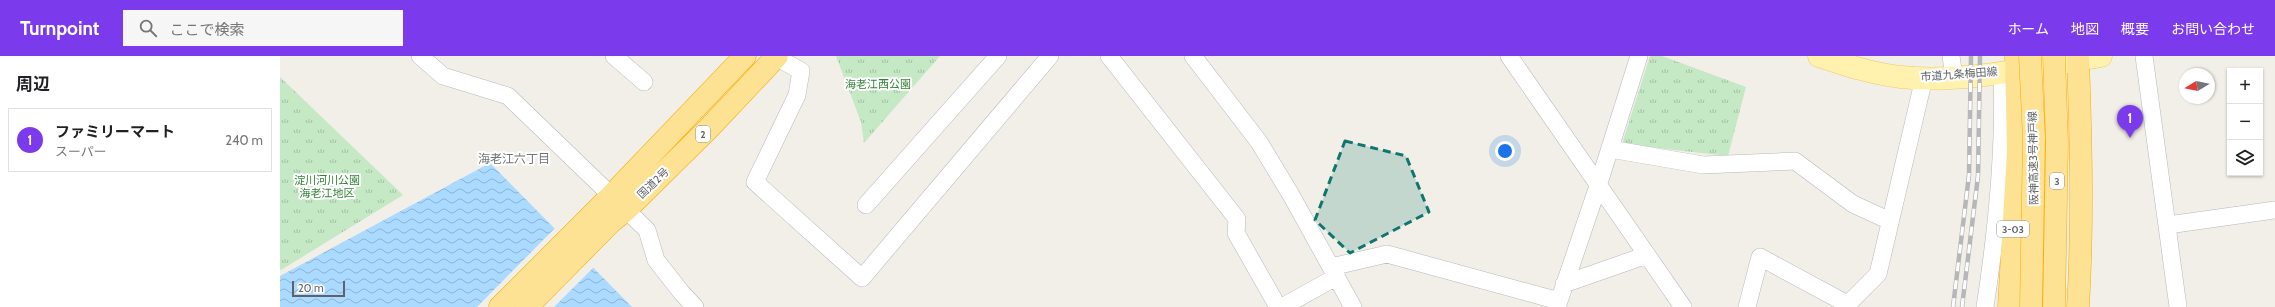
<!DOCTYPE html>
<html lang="ja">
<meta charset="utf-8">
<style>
:root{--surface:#fff;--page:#f6f6f6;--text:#202124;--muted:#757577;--line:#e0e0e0;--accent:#7c3aed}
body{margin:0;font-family:Cabin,"Noto Sans JP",sans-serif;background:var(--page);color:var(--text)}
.controls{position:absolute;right:12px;top:12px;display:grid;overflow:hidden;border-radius:0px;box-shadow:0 1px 3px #0004}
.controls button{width:36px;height:36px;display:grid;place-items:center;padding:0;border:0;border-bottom:1px solid var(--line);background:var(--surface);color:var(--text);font:20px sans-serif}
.compass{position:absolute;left:1899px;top:12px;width:36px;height:36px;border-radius:50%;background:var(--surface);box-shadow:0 1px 3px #0004;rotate:260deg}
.scale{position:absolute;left:12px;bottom:10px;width:53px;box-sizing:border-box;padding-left:4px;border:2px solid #5f6368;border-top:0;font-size:11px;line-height:14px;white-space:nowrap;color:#5f6368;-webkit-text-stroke:3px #fff;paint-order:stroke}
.you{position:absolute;left:1225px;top:95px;width:14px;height:14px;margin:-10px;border:3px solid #fff;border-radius:50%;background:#1a73e8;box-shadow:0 0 0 6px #1a73e833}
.badge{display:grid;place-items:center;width:26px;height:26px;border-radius:50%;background:var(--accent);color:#fff;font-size:13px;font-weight:700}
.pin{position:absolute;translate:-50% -33px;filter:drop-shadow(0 1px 2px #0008)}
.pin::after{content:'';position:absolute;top:21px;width:14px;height:12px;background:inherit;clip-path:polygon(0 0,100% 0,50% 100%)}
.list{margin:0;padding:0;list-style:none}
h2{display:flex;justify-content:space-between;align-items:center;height:52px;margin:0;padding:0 16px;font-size:17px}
h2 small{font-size:13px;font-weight:400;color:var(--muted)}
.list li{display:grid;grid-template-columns:26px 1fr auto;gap:12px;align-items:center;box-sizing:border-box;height:64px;margin:0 8px 8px;padding:0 8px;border:1px solid var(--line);border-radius:0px}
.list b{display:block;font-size:15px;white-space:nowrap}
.list p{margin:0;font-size:13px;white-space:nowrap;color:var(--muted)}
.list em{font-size:13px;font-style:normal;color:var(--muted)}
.icon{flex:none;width:22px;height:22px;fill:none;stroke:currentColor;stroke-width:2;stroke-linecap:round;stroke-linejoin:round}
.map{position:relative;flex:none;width:1995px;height:251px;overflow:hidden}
header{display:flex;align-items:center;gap:24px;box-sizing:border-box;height:56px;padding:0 20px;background:var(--accent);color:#fff}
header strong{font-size:19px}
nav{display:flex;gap:22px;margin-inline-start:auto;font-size:14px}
.search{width:280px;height:36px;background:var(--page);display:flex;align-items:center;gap:10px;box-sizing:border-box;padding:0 14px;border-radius:0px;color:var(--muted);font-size:15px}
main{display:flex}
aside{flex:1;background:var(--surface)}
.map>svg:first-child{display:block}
.park{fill:url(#park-tufts)}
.water{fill:url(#water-waves)}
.pier{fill:#f1efe8}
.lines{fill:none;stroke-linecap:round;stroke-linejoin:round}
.minor-casing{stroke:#b5b8bc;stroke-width:18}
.major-casing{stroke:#f2c960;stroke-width:23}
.highway-casing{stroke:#f9ab00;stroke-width:23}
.minor{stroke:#fff;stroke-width:17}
.major{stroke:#fff2af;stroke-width:22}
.highway{stroke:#fde293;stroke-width:22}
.rail-casing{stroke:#b6b7b8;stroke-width:4.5}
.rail{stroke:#fff;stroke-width:3;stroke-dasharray:9;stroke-linecap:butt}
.highway-bridge-casing{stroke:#f9ab00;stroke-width:23;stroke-linecap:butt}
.highway-bridge{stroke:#fde293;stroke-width:22}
.marked{fill:#0f766e;fill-opacity:0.2;stroke:#0f766e;stroke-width:3;stroke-dasharray:8 5;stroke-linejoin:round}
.labels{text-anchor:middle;stroke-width:4;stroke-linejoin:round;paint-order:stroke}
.shield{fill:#fff;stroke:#8f9295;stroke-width:1}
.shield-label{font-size:10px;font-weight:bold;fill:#5f6368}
.street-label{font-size:11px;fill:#5f6368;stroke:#fff}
.park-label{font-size:11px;fill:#348238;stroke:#fff}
.neighbourhood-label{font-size:12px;fill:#70757a;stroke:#fff}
</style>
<header>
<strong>Turnpoint</strong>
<div class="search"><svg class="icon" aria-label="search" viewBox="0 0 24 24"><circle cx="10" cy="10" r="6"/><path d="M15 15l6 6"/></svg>ここで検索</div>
<nav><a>ホーム</a><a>地図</a><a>概要</a><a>お問い合わせ</a></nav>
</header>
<main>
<aside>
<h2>周辺<small></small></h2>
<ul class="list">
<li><span class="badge">1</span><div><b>ファミリーマート</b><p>スーパー</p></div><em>240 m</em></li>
</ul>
</aside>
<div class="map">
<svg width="1995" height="251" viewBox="0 0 1995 251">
<defs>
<pattern id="park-tufts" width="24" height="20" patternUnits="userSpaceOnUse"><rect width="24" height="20" fill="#c5e8c5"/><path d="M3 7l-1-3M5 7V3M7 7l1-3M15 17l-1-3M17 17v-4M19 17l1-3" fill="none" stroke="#a3c0a4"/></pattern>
<pattern id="water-waves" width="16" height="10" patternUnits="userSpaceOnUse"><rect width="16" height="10" fill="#aadaff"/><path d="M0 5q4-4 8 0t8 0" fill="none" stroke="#8eb4d2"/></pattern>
</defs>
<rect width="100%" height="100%" fill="#f1efe8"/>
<!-- park -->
<path class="park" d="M556 0H660L584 87 581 66Z
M1370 0H1382L1466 31 1448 100 1342 88Z
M0 21 123 139 1 214 0 213Z"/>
<!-- water -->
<path class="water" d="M210 107 352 251H0V220Z"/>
<!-- pier -->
<path class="pier" d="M276 171 315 210 274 251H197Z"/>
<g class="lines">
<!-- minor casing -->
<g class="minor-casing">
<path id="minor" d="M140 0 163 20 228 40 367 174 376 204 401 236 415 251
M334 0 364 26
M829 0 957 163 956 177 998 251
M913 0 979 86 1011 139 1073 251
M1229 0 1403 251
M1671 0 1674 21
M1864 0 1898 251
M496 1 521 15 517 39 475 126 582 222 770 0
M1330 93 1423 109 1515 105 1573 148 1610 165
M586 149 718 0
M1888 169 1995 154
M1051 211 1107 198 1279 245
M1284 228 1367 199
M1002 251 1056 221
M1277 251 1318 130 1359 0
M1467 251 1480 201 1567 248
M1565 251 1598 218 1644 22
M1705 251C1717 173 1725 94 1722 15"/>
</g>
<!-- major casing -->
<g class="major-casing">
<path id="major" d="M1539 0C1566 9 1593 18 1621 21 1683 28 1759 10 1821 0"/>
</g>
<!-- highway casing -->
<g class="highway-casing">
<path id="highway" d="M220 251 332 139 465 0
M247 251 331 166 347 153 430 71 497 0
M1729 251 1738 95 1736 0
M1798 251C1803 168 1801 86 1798 4"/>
</g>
<!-- minor -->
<use href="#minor" class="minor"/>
<!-- major -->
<use href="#major" class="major"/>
<!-- highway -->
<use href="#highway" class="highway"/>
<!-- rail casing -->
<g class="rail-casing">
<path id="rail" d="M1673 251 1689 119 1691 0
M1682 251 1698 120 1700 0"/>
</g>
<!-- rail -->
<use href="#rail" class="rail"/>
<!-- highway-bridge casing -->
<g class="highway-bridge-casing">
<path id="highway-bridge" d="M1750 0 1754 82 1751 251
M1774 0 1777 87 1774 251"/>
</g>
<!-- highway-bridge -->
<use href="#highway-bridge" class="highway-bridge"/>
</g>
<!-- marked area -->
<path class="marked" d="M1065 85 1126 100 1149 156 1070 197 1035 164Z"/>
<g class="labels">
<!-- shield labels -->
<g class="shield">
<rect x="416" y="70" width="14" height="16" rx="3"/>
<rect x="1770" y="117" width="14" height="16" rx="3"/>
<rect x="1717" y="165" width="32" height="16" rx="3"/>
</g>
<g class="shield-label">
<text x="423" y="82">2</text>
<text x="1777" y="129">3</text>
<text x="1733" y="177">3-03</text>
</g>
<!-- street labels -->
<g class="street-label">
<text transform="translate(1679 18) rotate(-4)" y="4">市道九条梅田線</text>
<text transform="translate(1753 102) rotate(-91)" y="4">阪神高速3号神戸線</text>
<text transform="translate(373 127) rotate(-44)" y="4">国道2号</text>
</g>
<!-- park labels -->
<g class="park-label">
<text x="598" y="32">海老江西公園</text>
<text x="47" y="128">淀川河川公園<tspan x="47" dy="13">海老江地区</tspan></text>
</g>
<!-- neighbourhood labels -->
<g class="neighbourhood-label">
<text x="234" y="107">海老江六丁目</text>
</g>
</g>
</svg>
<div class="controls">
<button>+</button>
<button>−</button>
<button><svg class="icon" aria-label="layers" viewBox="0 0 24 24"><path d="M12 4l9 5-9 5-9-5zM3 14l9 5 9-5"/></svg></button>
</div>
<svg class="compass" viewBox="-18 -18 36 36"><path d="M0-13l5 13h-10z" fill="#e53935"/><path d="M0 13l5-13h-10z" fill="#757577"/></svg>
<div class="scale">20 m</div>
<div class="you"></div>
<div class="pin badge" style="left:1850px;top:82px">1</div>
</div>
</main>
